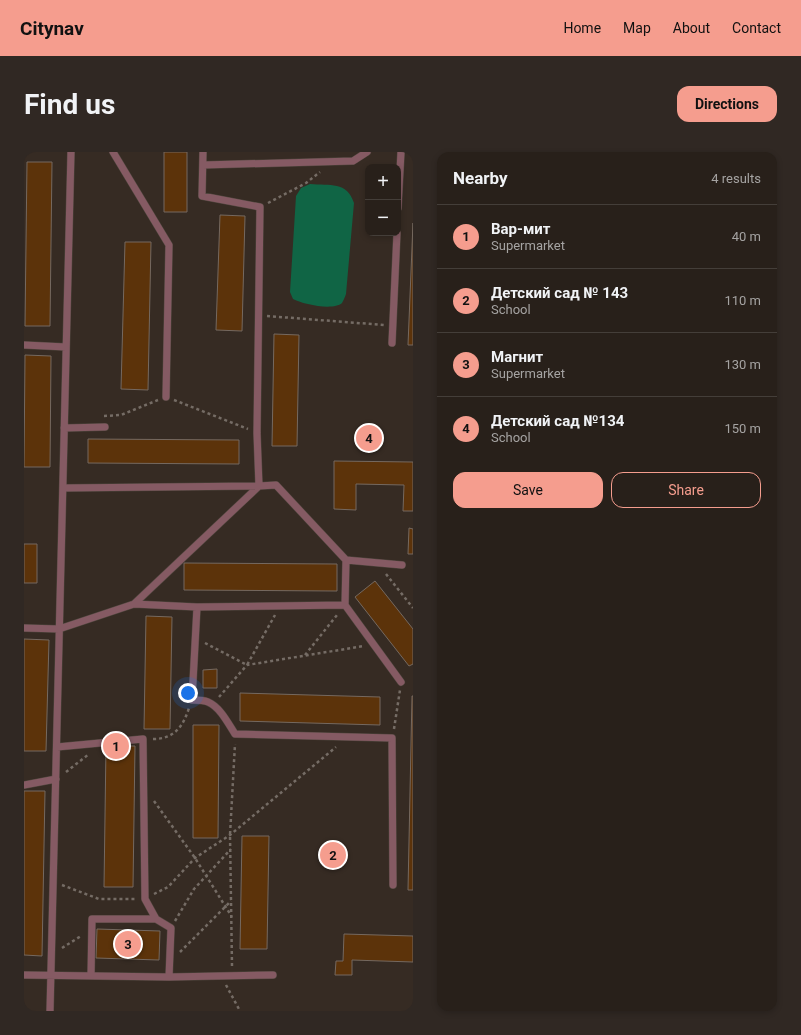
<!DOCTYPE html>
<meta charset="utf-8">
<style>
:root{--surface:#28201a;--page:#302823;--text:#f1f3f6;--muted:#a5a3a2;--line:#443e39;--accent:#f59d8e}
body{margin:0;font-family:Roboto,sans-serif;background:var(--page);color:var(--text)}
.controls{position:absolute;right:12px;top:12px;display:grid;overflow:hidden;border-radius:8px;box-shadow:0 2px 6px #0003}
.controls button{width:36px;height:36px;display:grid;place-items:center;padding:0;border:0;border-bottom:1px solid var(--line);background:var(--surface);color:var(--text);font:20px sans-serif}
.you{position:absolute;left:164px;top:541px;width:14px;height:14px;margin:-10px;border:3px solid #fff;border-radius:50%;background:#1a73e8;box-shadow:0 0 0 6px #1a73e833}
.badge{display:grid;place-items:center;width:26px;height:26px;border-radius:50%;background:var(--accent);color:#111;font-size:13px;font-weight:700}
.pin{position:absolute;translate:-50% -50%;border:2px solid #fff;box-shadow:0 1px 4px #0006}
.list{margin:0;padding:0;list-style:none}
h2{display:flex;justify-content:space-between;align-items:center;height:52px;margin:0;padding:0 16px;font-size:17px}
h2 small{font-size:13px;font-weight:400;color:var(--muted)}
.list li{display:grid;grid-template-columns:26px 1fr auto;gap:12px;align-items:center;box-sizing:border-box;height:64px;padding:0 16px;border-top:1px solid var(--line)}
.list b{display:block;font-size:15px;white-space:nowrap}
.list p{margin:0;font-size:13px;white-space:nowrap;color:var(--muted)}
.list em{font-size:13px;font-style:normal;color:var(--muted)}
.actions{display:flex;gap:8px;padding:12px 16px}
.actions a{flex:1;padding:9px 0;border:1px solid var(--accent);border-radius:12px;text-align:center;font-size:14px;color:var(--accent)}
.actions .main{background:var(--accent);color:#111}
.map{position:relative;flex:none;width:389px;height:859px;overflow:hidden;border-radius:12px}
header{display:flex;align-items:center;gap:24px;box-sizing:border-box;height:56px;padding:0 20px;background:var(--accent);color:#111}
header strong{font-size:19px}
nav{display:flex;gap:22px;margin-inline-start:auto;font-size:14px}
.intro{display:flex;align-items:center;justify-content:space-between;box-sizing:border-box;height:96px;padding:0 24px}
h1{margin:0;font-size:28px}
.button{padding:10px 18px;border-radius:12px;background:var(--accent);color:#111;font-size:14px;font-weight:700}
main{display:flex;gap:24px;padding:0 24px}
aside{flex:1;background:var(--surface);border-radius:12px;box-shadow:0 2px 6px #0003}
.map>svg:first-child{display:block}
.green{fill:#106545}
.building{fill:#5c330a;stroke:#756960}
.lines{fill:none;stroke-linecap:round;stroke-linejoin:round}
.service-casing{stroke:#51473f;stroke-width:8}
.path{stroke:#756c65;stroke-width:2.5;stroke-dasharray:3 3;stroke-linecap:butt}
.service{stroke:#855a63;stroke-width:7}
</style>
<header>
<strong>Citynav</strong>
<nav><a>Home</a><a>Map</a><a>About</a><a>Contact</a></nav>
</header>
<div class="intro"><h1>Find us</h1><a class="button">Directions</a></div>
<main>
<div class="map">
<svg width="389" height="859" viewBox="0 0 389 859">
<rect width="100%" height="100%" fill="#362b23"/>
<!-- green -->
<path class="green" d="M286 32C306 34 323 29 330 51L322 142C321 145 319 149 318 151 309 159 278 152 269 147L266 140 272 44 277 36Z"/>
<!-- building -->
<path class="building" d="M140 0H163V60H140Z
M3 10H28L26 174H1Z
M196 63 221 64 218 179 192 178Z
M389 71V193H384Z
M101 90H127L124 238 97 237Z
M250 182 275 183 273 294H248Z
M1 203 27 204 26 315H0Z
M64 287 215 288V312L64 311Z
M310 309 389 310V359H379L380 333 332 332V358L310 357Z
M385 376 389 377V402H384Z
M0 392H13V431H0Z
M160 411 313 412V439L160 438Z
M351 429 389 477V512L385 514 331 445Z
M122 464 148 465 146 577H120Z
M0 487 25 488 22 599H0Z
M193 517V536H179V518Z
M216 541 356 545V573L216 569Z
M388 544H389V738H384Z
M169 573H195L194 686H169Z
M82 594H111L109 735H80Z
M0 639H21L18 804 0 803Z
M218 684H245L243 797H216Z
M73 777 136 779 135 808 72 806Z
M320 782 389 784V810L328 808V823H311L312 809H319Z"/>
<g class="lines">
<!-- service casing -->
<g class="service-casing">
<path id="service" d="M89 0 145 93 142 245
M179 13 329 9 343 0
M374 56 377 0
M368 191 373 81
M0 193 42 195
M40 276 81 275
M39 336 235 334 233 281 236 55 178 44 179 0
M322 408 378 413
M110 452 235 334 252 333 322 408 321 453 377 530
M173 455 168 548C173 548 180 548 184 550 196 555 204 571 211 582L368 586 369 733
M0 476 35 477 110 452 173 455 321 453
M33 595 119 587 121 747 132 767 147 776 145 825
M0 633 32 627
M0 823 145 825 249 823
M67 824 68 767H132
M26 859 47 0"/>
</g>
<!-- path -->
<path class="path" d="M244 51 282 31 296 20
M243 164 360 173
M150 248 224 277
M80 264 97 263 134 248
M362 422 389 456
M181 491 223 513 251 463
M281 503 313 463
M195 545 223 513 340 494
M370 577 376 538
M129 587C150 587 159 575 165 556
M42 620 65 602
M130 649 171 706 208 765
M38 733 75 747H112
M130 742 144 735 171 706 206 683 312 595
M151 769 170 737 207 697
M38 796 57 784
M156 800 207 749
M208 814 206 683 211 592
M202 833 216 859"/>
<!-- service -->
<use href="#service" class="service"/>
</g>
</svg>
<div class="controls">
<button>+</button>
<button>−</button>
</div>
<div class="you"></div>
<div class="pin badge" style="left:92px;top:594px">1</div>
<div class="pin badge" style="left:309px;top:703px">2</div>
<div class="pin badge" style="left:104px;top:792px">3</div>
<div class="pin badge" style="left:345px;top:286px">4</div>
</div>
<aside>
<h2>Nearby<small>4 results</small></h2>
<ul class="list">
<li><span class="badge">1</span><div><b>Вар-мит</b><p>Supermarket</p></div><em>40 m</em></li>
<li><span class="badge">2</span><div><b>Детский сад № 143</b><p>School</p></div><em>110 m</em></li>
<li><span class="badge">3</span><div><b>Магнит</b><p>Supermarket</p></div><em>130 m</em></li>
<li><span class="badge">4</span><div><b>Детский сад №134</b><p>School</p></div><em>150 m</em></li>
</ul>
<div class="actions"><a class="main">Save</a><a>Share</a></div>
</aside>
</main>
